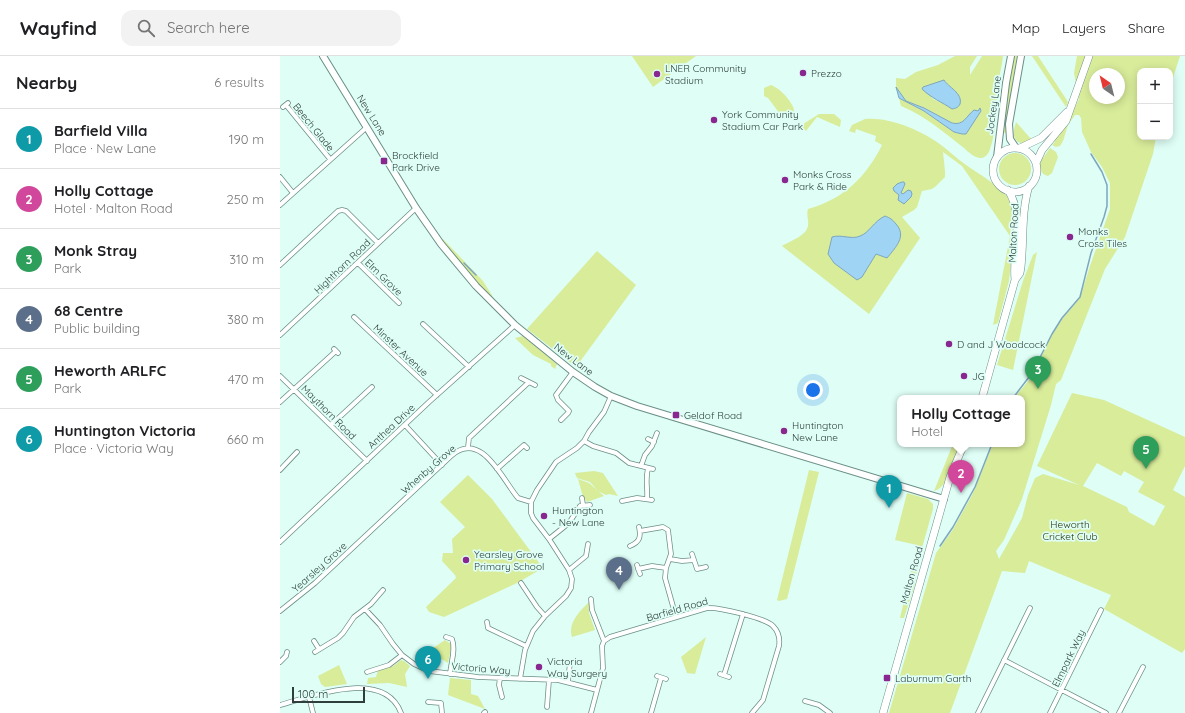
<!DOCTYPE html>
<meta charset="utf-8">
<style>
:root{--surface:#fff;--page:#f2f2f2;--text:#202124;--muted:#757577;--line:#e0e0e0;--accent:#0f766e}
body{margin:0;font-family:Quicksand,sans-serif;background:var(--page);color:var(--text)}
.controls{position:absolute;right:12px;top:12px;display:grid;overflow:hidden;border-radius:8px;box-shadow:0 2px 10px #0003}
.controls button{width:36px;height:36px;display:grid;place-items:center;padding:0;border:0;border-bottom:1px solid var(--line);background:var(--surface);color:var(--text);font:20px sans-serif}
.compass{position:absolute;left:809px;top:12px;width:36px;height:36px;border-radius:50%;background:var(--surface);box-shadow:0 2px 10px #0003;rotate:325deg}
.scale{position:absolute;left:12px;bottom:10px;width:73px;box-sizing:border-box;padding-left:4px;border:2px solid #2e3e3a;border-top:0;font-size:11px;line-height:14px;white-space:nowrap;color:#2e3e3a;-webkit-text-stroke:3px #defef6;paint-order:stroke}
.you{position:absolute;left:533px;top:334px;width:14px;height:14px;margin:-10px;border:3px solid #fff;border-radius:50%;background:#1a73e8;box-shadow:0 0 0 6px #1a73e833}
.badge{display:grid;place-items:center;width:26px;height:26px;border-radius:50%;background:var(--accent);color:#fff;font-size:13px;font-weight:700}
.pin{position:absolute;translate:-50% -33px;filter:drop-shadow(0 1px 2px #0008)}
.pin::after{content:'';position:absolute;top:21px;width:14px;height:12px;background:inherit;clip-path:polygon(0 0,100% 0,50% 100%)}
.popup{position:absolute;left:617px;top:339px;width:128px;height:52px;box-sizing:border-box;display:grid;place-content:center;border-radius:8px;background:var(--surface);filter:drop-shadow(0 1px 3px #0005);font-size:13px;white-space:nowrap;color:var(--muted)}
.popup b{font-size:15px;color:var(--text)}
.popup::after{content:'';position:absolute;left:50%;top:100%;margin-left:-8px;border:8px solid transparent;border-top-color:var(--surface)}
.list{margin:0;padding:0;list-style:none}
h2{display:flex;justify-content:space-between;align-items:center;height:52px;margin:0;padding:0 16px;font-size:17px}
h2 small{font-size:13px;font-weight:400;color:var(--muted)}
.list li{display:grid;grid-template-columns:26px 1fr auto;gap:12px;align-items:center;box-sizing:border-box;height:60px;padding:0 16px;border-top:1px solid var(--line)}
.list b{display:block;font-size:15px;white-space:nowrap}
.list p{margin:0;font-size:13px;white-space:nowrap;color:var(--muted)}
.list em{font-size:13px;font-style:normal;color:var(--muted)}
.icon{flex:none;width:22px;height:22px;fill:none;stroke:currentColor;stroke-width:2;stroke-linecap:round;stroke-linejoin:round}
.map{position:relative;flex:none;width:905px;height:657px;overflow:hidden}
header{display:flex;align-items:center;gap:24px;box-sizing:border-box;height:56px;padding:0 20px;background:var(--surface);border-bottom:1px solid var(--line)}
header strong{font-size:19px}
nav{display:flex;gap:22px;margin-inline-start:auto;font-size:14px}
.search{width:280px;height:36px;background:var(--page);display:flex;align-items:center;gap:10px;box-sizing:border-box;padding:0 14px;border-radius:12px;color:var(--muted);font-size:15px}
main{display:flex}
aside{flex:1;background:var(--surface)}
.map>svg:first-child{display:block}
.green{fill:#d9ec9a;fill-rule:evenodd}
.water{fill:#9fd4f5;stroke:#7da7bd}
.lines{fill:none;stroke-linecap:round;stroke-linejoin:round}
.stream{stroke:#7da7bd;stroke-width:1.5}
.street-casing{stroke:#6b8f86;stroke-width:5.5}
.secondary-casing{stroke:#6b8f86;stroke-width:8}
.primary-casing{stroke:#6b8f86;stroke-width:8}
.street{stroke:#fff;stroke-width:4}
.secondary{stroke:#fff;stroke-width:6}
.primary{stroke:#fff;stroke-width:7}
.poi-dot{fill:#89268f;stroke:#defef6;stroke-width:1.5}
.labels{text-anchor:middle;stroke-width:3.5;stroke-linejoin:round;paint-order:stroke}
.poi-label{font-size:10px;fill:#2e3e3a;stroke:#defef6;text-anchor:start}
.street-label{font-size:10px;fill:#2e3e3a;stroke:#defef6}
.park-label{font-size:10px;fill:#2a320a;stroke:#defef6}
</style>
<header>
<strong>Wayfind</strong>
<div class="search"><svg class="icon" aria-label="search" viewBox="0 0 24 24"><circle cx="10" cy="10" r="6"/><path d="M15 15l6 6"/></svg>Search here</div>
<nav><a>Map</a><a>Layers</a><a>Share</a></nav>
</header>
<main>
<aside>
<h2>Nearby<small>6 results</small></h2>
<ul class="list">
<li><span class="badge" style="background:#0f9aa8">1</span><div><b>Barfield Villa</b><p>Place · New Lane</p></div><em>190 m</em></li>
<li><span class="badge" style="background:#d1479c">2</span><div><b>Holly Cottage</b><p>Hotel · Malton Road</p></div><em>250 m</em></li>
<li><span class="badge" style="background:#2e9e5b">3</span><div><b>Monk Stray</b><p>Park</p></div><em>310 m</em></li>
<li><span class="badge" style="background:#5c6f8a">4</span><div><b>68 Centre</b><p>Public building</p></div><em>380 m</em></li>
<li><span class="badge" style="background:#2e9e5b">5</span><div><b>Heworth ARLFC</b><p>Park</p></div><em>470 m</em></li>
<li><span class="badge" style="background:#0f9aa8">6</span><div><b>Huntington Victoria</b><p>Place · Victoria Way</p></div><em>660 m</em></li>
</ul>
</aside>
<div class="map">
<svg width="905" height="657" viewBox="0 0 905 657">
<rect width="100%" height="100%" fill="#defef6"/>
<!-- green -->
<path class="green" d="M352 0H416L373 31Z
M675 0H697L690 11V19L702 0H723C722 10 719 20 718 30 715 51 717 74 710 93 709 97 706 101 702 102 696 103 688 96 684 92 662 75 647 61 621 50L619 42 644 55 674 76 682 78H686L699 58 700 53 698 55H692C687 62 682 70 672 67L644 52 626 45 616 31V22L625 23 636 16 658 9ZM662 25 670 30 667 49 653 43 643 31Z
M733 0H737L728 54 726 77 722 76Z
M752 0H758L788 46 786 51Z
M797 0H900L890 31V15H860V81H876L873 98 845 181 825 213 781 324 776 328 771 349 742 443 724 484 716 495 719 503 742 462 748 439 755 422 763 418 799 429 757 410 792 337 824 344 905 381V410L893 434 905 441V593L902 597 824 553 831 539 749 505 745 517 722 515 670 657H609L656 497 672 475 692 439 713 388H742V342H734L755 317 768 285 783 262 800 242 810 210 830 153V127L822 111 811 96 802 76 801 62 799 59H795L788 69 783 85 780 90 776 91 772 89 775 86 774 85 787 66 799 43 794 17ZM815 18H839V42H815ZM817 407 841 420 844 415 864 426 858 436 885 450 874 470 849 456 847 451 803 430Z
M491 29C499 32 508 41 512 49 517 56 512 64 503 62L488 42 484 40V32Z
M539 58H554L561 64 560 71 537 61 526 75 520 70Z
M585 63C609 61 637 73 657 86 667 93 676 102 686 109 697 117 722 131 729 143 737 156 726 172 733 184L729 225 718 267 713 269 730 180 682 110 663 96 665 115V121L656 130 652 133 642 135 637 151 634 154 622 161 640 182 589 258 502 190C510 185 526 180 528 170 529 164 526 159 528 153 564 143 586 121 602 89L595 85 596 80 576 73 575 77 569 75 572 69Z
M736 66 752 84 743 88C731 84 733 77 736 66Z
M770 92 776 96 778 101 772 117 768 120C759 118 758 109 761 101L763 102Z
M719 113a16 16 0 1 1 32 0a16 16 0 1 1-32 0Z
M163 183 203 225 213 241 208 239 162 186Z
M317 195 356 229 296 311 247 273Z
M757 196 733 314 717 309 743 225 753 199Z
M243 280 277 308 275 313 271 310V308L253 299 235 282Z
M673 388H681C676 402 669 431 654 435Z
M529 414 539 416 507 543 499 545 497 544Z
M314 415 323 417 338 440 329 438 326 439 318 435 310 426 297 422 295 417Z
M188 419 212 443 263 512 237 527 164 561 149 556 146 551 176 522 175 519 162 505 163 497H173L172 483 185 471 160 446Z
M298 423 309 427 324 440 307 446 303 441Z
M627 437 648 443 653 448V453L640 499 634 531 624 562H620L637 489 615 484Z
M309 546V557L315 574 292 581C287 567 301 554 309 546Z
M426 581 415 618 407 617 401 601Z
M165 584 171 588C172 594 169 600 168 607L156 600 150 594Z
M121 604 124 605 130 610 125 618 127 631 109 627 87 628 88 622 96 621 98 614 113 610Z
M59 609 67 628 45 631 41 628 38 620Z
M170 622 191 624V638L198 640 205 653 168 639Z"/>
<!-- water -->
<path class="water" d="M664 24C668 31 683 37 680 48 678 52 676 52 672 53 662 46 651 42 642 33L643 31Z
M616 31 626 45 644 52 672 67C684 70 686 60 694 54L698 55 700 52 701 55 686 78H682L674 76 644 55 619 42Z
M622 126H624L625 128 621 137 623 138 628 134 631 135 632 138 631 141 624 148 618 144 619 139 614 135 613 132 617 128Z
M605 160C610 162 612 163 616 168 627 180 616 191 607 202L596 198 582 221 577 224 554 207 548 198 552 181C561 178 572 184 580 180 589 177 594 165 605 160Z"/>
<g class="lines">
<!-- stream -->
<path class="stream" d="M184 207 196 219
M751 319 772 278 782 262 800 241 811 197 824 161 827 150V129L822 116 811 98
M733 342 749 321
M660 490 673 471 695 431 712 388"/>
<!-- street casing -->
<g class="street-casing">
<path id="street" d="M6 49 50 103
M3 51 8 47
M0 121 13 137
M0 149 87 71
M78 207 119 247
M0 209 58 155 62 154 66 155 98 187
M74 261 157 339
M143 268 189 311
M0 279 136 152
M54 293 58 297
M0 320 87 405
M249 326 255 329
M0 346 56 295
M281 364 288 357 289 355 278 344 276 339 293 316
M51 369 92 331
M125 369 162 409
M368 383 374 386
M304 385 313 390 336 397 349 407 373 413
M188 391 189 382 249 326 241 322
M361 410 365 399 372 390 377 377
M217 413 244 389 247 392
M0 414 17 396
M302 442 303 449
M367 443C368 431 365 425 368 412
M342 445 357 442 372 444
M360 475 383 471 388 474 391 498 386 512 385 522 396 561
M269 483 289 467 300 450 310 449
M0 486 149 346 235 269
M350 490C360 486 361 481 359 471
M412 498 414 504
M390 503 402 505 414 504 417 513 426 511
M357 509 360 518
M358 513 372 510 386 512
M289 514 306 500 308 488
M241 527 257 551 265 560
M311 543 312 554 324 585 322 590 323 612 311 657
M85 553 100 569 113 588 122 599 134 608 149 615 198 621 278 624 317 634
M0 555 35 527 171 400C201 373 222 423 238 442L251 446
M207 566 208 572 246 590
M166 581 172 583C176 594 171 606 170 618
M34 585 39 593
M324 585 330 581 427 552C439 551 485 562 493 570 499 576 500 583 499 590L483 644 472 657
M35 596 58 582 63 577 74 561 91 548 103 534
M724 604 826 657
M0 606 6 600 7 596
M87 616 109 609 122 599
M440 618 449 621
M444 619 463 558
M377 620 386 623
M220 622 219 629 222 641
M240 623 245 594 253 575 265 560 286 540 291 532 292 523 289 514 269 483 253 462 251 457V446L257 434 276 406 297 392 304 385 309 376 324 356 331 340
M288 626 290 606
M29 641 33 657
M525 645 539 649 550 657
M148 646 161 647 162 657
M0 649C32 640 104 612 121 657
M267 651 269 624
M204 657 205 656
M371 657 381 622
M698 657 750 552
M770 657 821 554
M839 657 863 611"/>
</g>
<!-- secondary casing -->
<g class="secondary-casing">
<path id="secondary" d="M43 0 136 152 161 188 196 230 235 269 293 316 315 331 331 340 357 350 664 443
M736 92 730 83 729 68 741 0
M717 101 726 27 731 0"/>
</g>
<!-- primary casing -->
<g class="primary-casing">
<path id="primary" d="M740 92 761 82 787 56
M713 114a22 22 0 1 1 44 0a22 22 0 1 1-44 0Z
M756 107 762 94 786 65 809 0
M728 134C745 159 732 196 735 224
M702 342 735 224 740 217 741 211C744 184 741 156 749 130
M603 657 670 421 684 388"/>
</g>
<!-- street -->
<use href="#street" class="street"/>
<!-- secondary -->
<use href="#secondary" class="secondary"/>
<!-- primary -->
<use href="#primary" class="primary"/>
</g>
<!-- markers -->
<g class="poi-dot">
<circle cx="523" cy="17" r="4"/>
<circle cx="377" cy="18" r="4"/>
<circle cx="434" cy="64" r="4"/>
<rect x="100" y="101" width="8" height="8" rx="2"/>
<circle cx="505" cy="124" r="4"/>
<circle cx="790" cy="181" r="4"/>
<circle cx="669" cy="288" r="4"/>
<circle cx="684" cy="320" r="4"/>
<rect x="392" y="355" width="8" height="8" rx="2"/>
<circle cx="504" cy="375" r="4"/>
<circle cx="264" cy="460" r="4"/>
<circle cx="186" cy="504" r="4"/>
<circle cx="259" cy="611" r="4"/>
<rect x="603" y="618" width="8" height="8" rx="2"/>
</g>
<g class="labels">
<!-- poi labels -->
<g class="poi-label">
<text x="385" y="16">LNER Community<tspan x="385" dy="12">Stadium</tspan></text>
<text x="531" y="21">Prezzo</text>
<text x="442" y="62">York Community<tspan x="442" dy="12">Stadium Car Park</tspan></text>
<text x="112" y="103">Brockfield<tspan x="112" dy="12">Park Drive</tspan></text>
<text x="513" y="122">Monks Cross<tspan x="513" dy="12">Park &amp; Ride</tspan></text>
<text x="798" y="179">Monks<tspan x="798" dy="12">Cross Tiles</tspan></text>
<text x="677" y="292">D and J Woodcock</text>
<text x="692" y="324">JG</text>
<text x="404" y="363">Geldof Road</text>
<text x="512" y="373">Huntington<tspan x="512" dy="12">New Lane</tspan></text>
<text x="272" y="458">Huntington<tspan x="272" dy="12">- New Lane</tspan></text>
<text x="194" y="502">Yearsley Grove<tspan x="194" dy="12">Primary School</tspan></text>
<text x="267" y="609">Victoria<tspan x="267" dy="12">Way Surgery</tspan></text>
<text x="615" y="626">Laburnum Garth</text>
</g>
<!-- street labels -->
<g class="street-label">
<text transform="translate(713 49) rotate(-82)" y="4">Jockey Lane</text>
<text transform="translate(92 59) rotate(58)" y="4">New Lane</text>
<text transform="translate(34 71) rotate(51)" y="4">Beech Glade</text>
<text transform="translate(733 177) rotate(-87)" y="4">Malton Road</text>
<text transform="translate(62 210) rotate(-44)" y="4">Highthorn Road</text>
<text transform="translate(104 221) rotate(44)" y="4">Elm Grove</text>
<text transform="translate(121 294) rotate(43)" y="4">Minster Avenue</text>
<text transform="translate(294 303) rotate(37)" y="4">New Lane</text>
<text transform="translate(49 356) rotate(45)" y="4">Maythorn Road</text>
<text transform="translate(111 370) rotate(-43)" y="4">Anthea Drive</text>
<text transform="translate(148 413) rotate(-41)" y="4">Whenby Grove</text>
<text transform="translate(39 511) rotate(-42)" y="4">Yearsley Grove</text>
<text transform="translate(631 519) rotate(-74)" y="4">Malton Road</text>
<text transform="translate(397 553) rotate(-16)" y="4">Barfield Road</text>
<text transform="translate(788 602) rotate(-64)" y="4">Elmpark Way</text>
<text transform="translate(201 612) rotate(5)" y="4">Victoria Way</text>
</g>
<!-- park labels -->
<g class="park-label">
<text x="790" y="472">Heworth<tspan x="790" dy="12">Cricket Club</tspan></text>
</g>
</g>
</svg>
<div class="controls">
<button>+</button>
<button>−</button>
</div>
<svg class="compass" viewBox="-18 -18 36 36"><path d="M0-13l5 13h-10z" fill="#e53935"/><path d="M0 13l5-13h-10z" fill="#757577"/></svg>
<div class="scale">100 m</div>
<div class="you"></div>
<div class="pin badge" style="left:609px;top:452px;background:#0f9aa8">1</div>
<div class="pin badge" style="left:681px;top:437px;background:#d1479c">2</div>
<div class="popup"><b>Holly Cottage</b>Hotel</div>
<div class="pin badge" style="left:758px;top:333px;background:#2e9e5b">3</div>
<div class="pin badge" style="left:339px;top:534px;background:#5c6f8a">4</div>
<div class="pin badge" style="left:866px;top:413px;background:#2e9e5b">5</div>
<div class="pin badge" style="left:148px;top:623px;background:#0f9aa8">6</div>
</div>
</main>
